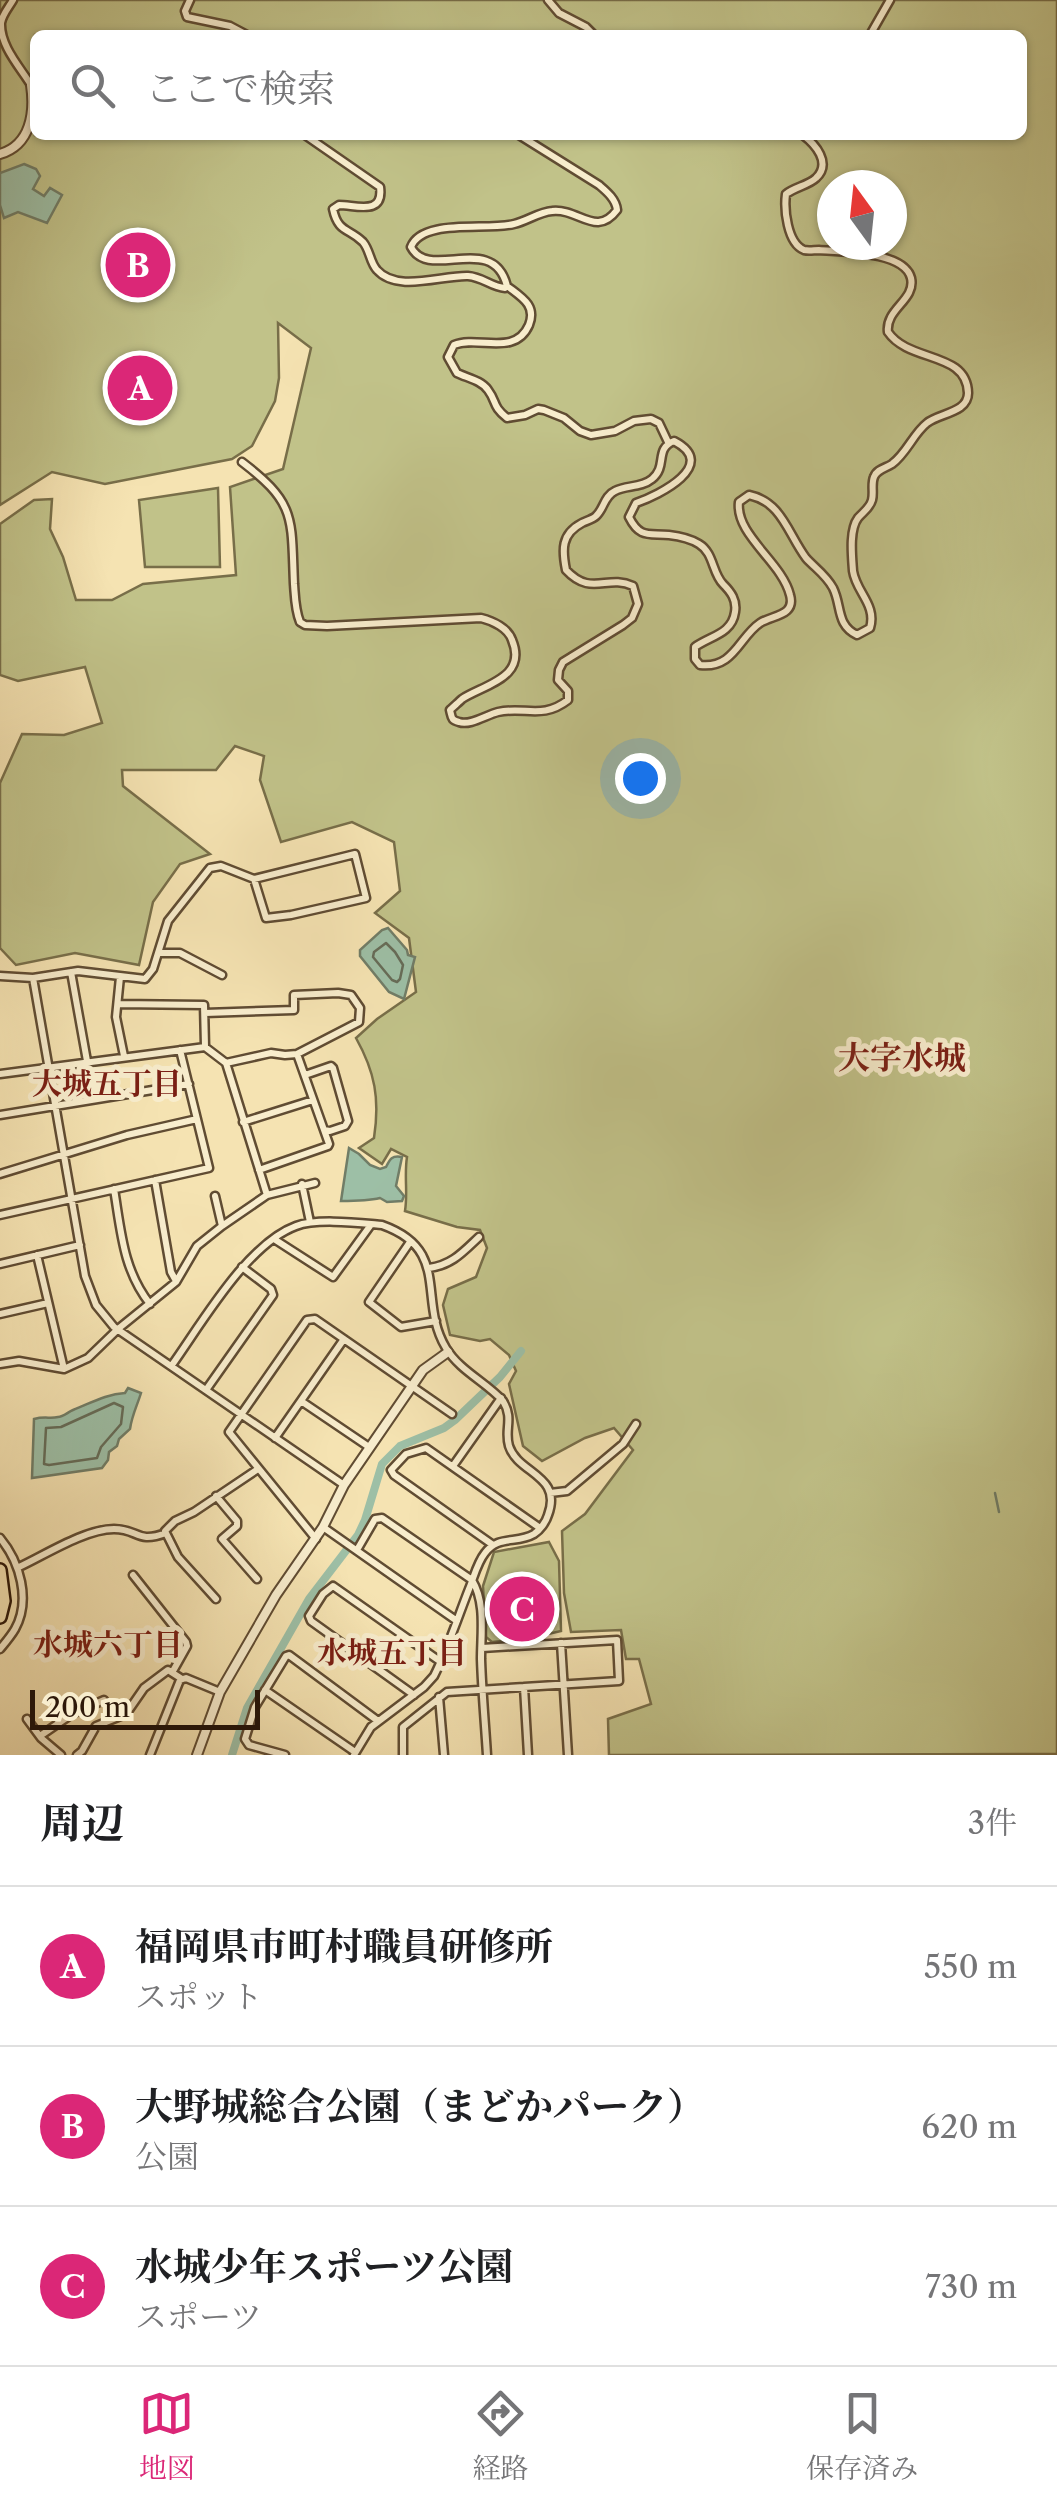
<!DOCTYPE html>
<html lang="ja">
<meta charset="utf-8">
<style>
:root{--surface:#fff;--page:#f6f6f6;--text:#202124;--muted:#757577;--line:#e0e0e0;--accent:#db2777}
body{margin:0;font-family:"Libre Caslon Text","Noto Serif JP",serif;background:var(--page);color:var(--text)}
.compass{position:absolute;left:817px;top:170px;width:90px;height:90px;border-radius:50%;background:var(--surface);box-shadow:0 2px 8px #0004;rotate:345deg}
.scale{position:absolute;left:30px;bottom:25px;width:230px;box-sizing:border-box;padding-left:10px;border:5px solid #2e1909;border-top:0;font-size:28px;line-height:35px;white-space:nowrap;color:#2e1909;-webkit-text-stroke:8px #f8edcd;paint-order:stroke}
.you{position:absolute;left:640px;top:778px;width:35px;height:35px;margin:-25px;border:8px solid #fff;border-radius:50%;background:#1a73e8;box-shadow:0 0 0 15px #1a73e833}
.badge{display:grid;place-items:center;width:65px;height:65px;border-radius:50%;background:var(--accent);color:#fff;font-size:32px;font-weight:700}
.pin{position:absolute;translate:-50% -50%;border:5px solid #fff;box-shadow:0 2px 10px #0006}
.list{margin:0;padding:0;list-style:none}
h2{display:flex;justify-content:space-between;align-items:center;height:130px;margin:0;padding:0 40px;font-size:42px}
h2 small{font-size:32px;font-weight:400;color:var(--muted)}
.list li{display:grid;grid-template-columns:65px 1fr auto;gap:30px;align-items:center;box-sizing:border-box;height:160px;padding:0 40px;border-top:2px solid var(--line)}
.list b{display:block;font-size:38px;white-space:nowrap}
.list p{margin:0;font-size:32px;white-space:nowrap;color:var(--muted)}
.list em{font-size:32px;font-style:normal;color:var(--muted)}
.icon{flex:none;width:55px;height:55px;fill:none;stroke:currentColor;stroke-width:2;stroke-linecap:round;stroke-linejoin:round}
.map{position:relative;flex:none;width:1057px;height:1755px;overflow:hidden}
.search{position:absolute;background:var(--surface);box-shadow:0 2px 8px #0004;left:30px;right:30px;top:30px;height:110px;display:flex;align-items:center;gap:25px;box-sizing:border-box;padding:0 35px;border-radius:15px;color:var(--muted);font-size:38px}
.sheet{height:610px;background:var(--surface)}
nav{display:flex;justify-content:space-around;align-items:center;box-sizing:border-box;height:140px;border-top:2px solid var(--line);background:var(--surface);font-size:28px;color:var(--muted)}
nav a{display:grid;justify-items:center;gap:5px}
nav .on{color:var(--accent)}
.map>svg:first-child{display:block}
.green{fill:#c1c289;stroke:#786e49;stroke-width:2.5;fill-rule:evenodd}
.water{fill:#9dbfa6;stroke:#717d67;stroke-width:2.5}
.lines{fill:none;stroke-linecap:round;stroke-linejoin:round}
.shore{stroke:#666c58;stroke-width:2.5}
.stream{stroke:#717d67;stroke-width:2.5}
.canal{stroke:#9dbfa6;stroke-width:8}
.minor-casing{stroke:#604c33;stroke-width:11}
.tertiary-casing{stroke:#604c33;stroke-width:12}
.motorway-casing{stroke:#2e1909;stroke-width:16}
.minor{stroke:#f8edcd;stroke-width:6}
.tertiary{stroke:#f8edcd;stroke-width:8}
.motorway{stroke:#f5e3b2;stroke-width:11}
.labels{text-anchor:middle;stroke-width:10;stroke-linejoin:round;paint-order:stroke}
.neighbourhood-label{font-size:30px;font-weight:bold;fill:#7a1f14;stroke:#f8edcd}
.quarter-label{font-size:32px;font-weight:bold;fill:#7a1f14;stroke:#f8edcd}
</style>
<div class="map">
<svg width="1057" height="1755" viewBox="0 0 1057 1755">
<rect width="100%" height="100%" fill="#f5e3b2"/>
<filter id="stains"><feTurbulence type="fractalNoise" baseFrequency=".002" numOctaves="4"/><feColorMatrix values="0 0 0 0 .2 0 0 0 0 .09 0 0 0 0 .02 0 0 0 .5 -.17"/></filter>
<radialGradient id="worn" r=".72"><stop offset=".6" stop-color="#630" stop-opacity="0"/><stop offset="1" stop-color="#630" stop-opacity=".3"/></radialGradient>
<!-- green -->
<path class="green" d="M0 0H1057V1754L609 1755 608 1719 651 1704 639 1659H626L621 1630 571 1632 564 1593 562 1531 585 1514 633 1450 614 1428 585 1438 542 1461 523 1446 509 1384 516 1371 509 1355 490 1339 480 1341 450 1335 443 1305 448 1289 476 1277 487 1248 480 1230 457 1227 405 1211C408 1192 404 1176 407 1157L391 1149 382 1164 359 1148 374 1138C380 1099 375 1072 356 1038L377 1019 416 992 409 938 375 913 400 891 394 842 352 822 281 842 260 780 264 756 235 746 216 770H122L123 786 210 854 180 864 153 902 139 965 75 953 16 965 0 948V783L22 734 64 735 102 723 85 667 18 681 0 675V524L34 500 52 499 50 529 63 557 76 600H112L143 584 236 575 230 487 283 469 311 348 278 323 279 378 275 401 252 446 232 459 105 484 52 472 0 505ZM35 35H1022V135H35ZM832 185H892V245H832Z
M218 488 220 567H145L139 500Z
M549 1542 559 1561 561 1631 531 1638 492 1642 486 1637 483 1586 494 1552Z"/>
<!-- water -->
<path class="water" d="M24 164 36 169 40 176 33 189 44 196 50 188 62 195 47 223 18 212 4 218 0 205V173Z
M388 928 407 950 408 955 415 957 404 999 389 992 360 956V950L382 930Z
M349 1148 359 1154 370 1165 380 1169 386 1167C390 1159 392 1155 402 1157L396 1186 404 1196 402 1201 387 1202 380 1198C368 1201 354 1201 341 1201Z
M128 1388 141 1393C137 1406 132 1415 130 1429L119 1439 117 1446 109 1452 108 1460 102 1468 32 1478 34 1419C45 1416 50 1419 58 1417 63 1417 68 1412 73 1410 91 1403 106 1394 125 1393Z"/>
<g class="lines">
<!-- shore -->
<path class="shore" d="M386 943 395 952 403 965 400 979 397 982 392 980 373 957 374 952Z
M114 1403 123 1407 121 1424 101 1447 97 1458 49 1465 44 1464 46 1428 61 1427Z"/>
<!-- stream -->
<path class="stream" d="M995 1493 999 1512"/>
<!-- canal -->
<path class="canal" d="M232 1755 247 1708 309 1599 358 1535 365 1520 382 1464 400 1446 444 1428 455 1420 500 1377 521 1351"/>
<!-- minor casing -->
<g class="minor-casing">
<path id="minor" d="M13 0C9 7 2 15 1 23 0 46 20 67 31 85
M190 0 185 11 187 17 230 26 247 35
M548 0 559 13 586 27 594 35
M870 35 890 0
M305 135 380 187C384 216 356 205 339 205L333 209C338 233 349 228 363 242 370 250 370 263 377 270 397 293 442 275 468 276 483 277 491 287 505 288L507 286C493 231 429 282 411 247 422 218 487 231 514 224 527 221 539 212 552 211 579 208 596 238 617 210 616 199 606 191 599 185L519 135
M507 286C521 297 537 305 529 325 515 357 478 335 454 345L448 357 457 373C467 378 481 380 488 390 497 402 492 406 507 418L525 415 538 409 544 410 564 418 580 431 591 435 615 431 634 421 651 419 659 423 668 442
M242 462C297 504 291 518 294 584 295 597 295 610 300 622L305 625 327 626 481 618C493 621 508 628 512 640 528 678 483 685 462 699 461 700 451 709 450 710 452 718 451 720 459 722 470 726 486 715 498 712 525 706 542 720 568 700V691L558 680 559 670 563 662 623 625 632 618 638 604 633 586C607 574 591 597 566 570 562 550 561 534 582 523 586 521 593 519 596 516 604 509 604 496 615 491 626 485 641 488 652 479 668 466 654 449 674 441 720 465 659 495 636 503L629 517C640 539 649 533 669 535 678 536 691 539 699 544 714 553 712 573 723 584 731 592 737 600 735 612 732 634 710 636 695 647V659L700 665C734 669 739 637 760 623 772 615 796 616 790 595 782 562 735 535 739 502L749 495C782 502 788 534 806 558 815 568 826 575 833 588 842 606 836 625 857 635L870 628C877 605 856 592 853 571 852 556 849 530 858 518 863 512 870 508 872 500 874 493 871 484 874 477 877 469 886 468 892 464 907 453 913 434 927 423 939 413 968 413 968 393 967 351 909 363 888 332 885 309 916 300 911 278 904 251 842 252 819 250 814 250 809 251 804 250 787 243 784 209 786 194 795 187 809 185 816 178 832 163 815 144 803 135
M158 953H180L222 975
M71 972 87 1061
M0 976 33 978 78 971 145 979 153 969 168 921 210 868 221 866 254 879 355 854 366 898 291 915 266 918 254 879
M120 977 116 1017 124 1056
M33 978 85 1276 96 1305 114 1327 344 1485
M118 1004 204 1005 205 1046
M205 1013 294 1010V995L338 993 351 995 360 1008 359 1022 297 1054 285 1055 271 1053 226 1063
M0 1074 205 1047 226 1063 267 1195
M305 1075 331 1066 333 1068 348 1121 345 1126 330 1131 324 1130
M0 1115 189 1084
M243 1122 313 1100
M259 1170 328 1146 329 1144 297 1054
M0 1174 127 1135 197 1119
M155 1180 171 1272 176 1281
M302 1184 310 1222
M114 1189C121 1231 123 1270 150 1304
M215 1196 222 1226
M0 1215 209 1168 180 1050
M274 1239 333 1277 370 1226
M410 1242 369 1302 401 1327 436 1321
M37 1255 64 1369
M0 1264 80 1245
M429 1268C452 1265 463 1252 479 1237
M0 1314 48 1303
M0 1364 19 1361 64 1369 88 1358 118 1329 176 1282 197 1246 222 1226 267 1195 315 1183
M172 1365C202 1323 247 1244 296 1226 317 1218 359 1223 382 1225 452 1250 417 1300 446 1348 460 1371 486 1382 503 1401 514 1419 504 1429 509 1446 518 1474 563 1475 548 1515 546 1522 540 1530 534 1534 517 1544 498 1535 485 1553 477 1563 474 1577 469 1589 458 1617 448 1648 434 1676L424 1687 371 1727 354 1755
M206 1390 273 1295 271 1289 242 1267
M301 1401 369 1447
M275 1438 344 1339
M453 1466 501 1398
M550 1493 567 1491 623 1444 636 1424
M216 1496 237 1521V1526L222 1539 257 1579
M323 1527 457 1621
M0 1538C20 1562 31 1600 15 1629 11 1636 5 1643 0 1649
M316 1539 229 1432 307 1320 315 1319 452 1414
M493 1545 394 1475 391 1470 406 1454 426 1448 540 1528
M357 1550 375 1519 382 1518 472 1580C486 1603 481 1633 481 1659 482 1691 485 1723 487 1755
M19 1567C45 1555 85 1529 114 1529 139 1529 136 1544 166 1533
M133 1575 186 1642 187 1646 173 1671
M216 1599 178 1557 165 1531 175 1521 194 1512 258 1469
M561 1643 568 1755
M524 1687 528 1755
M265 1690 355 1752
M414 1695 311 1621 309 1616 323 1594 333 1586 441 1662
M439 1697 444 1755
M27 1719 41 1738 61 1755
M40 1736 72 1714 104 1700
M77 1755 82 1751 96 1726 126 1714 144 1688 168 1670 182 1679
M150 1755 180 1680 186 1678 220 1692
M285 1755 249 1745 245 1739 255 1707 286 1656 289 1655 378 1721
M403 1755V1727L447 1692 619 1681 617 1640 482 1648"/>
</g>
<!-- tertiary casing -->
<g class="tertiary-casing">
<path id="tertiary" d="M0 154C31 145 35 112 31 85
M197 1755 220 1692 276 1595 323 1527 344 1485 423 1370 448 1352"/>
</g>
<!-- motorway casing -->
<g class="motorway-casing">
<path id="motorway" d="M0 1570 4 1601 0 1617"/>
</g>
<!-- minor -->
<use href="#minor" class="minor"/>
<!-- tertiary -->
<use href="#tertiary" class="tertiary"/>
<!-- motorway -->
<use href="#motorway" class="motorway"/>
</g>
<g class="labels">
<!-- neighbourhood labels -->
<g class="neighbourhood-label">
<text x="107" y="1094">大城五丁目</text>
<text x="108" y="1655">水城六丁目</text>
<text x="392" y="1663">水城五丁目</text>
</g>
<!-- quarter labels -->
<g class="quarter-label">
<text x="902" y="1069">大字水城</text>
</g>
</g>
<rect width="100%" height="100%" filter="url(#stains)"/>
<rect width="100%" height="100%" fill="url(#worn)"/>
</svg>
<svg class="compass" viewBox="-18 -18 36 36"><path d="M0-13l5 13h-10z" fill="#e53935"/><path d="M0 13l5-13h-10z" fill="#757577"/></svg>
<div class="scale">200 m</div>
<div class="you"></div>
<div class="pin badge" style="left:140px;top:388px">A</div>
<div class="pin badge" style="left:138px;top:265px">B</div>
<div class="pin badge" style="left:522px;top:1609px">C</div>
<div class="search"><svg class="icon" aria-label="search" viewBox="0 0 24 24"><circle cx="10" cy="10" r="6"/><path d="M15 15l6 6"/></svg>ここで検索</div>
</div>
<section class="sheet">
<h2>周辺<small>3件</small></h2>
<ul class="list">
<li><span class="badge">A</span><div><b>福岡県市町村職員研修所</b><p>スポット</p></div><em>550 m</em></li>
<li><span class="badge">B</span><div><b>大野城総合公園（まどかパーク）</b><p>公園</p></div><em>620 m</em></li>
<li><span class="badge">C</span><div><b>水城少年スポーツ公園</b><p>スポーツ</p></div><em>730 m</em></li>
</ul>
</section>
<nav>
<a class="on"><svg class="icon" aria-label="map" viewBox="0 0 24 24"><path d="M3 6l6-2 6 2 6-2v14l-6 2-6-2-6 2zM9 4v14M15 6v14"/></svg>地図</a>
<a><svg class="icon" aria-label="directions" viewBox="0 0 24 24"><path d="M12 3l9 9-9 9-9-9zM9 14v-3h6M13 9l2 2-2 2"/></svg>経路</a>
<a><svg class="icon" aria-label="saved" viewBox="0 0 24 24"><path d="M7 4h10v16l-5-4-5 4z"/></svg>保存済み</a>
</nav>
